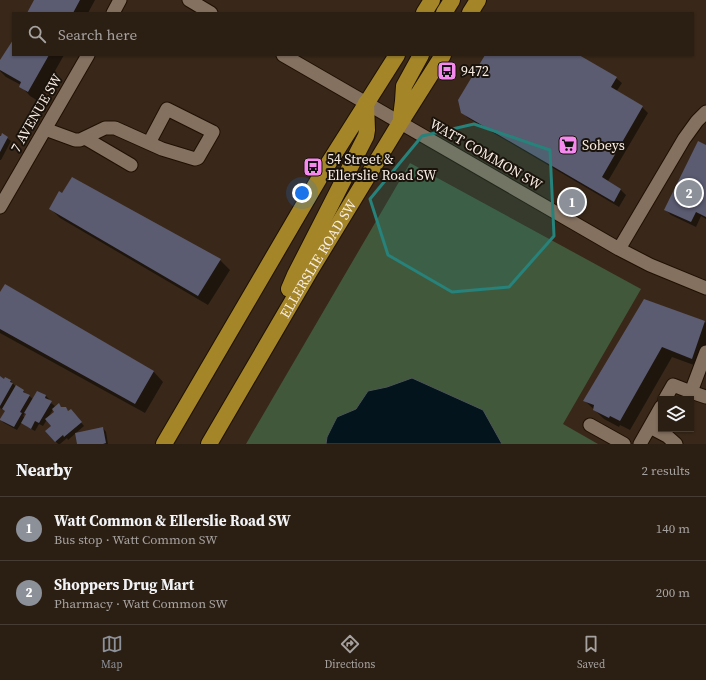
<!DOCTYPE html>
<meta charset="utf-8">
<style>
:root{--surface:#2b1e13;--page:#33271c;--text:#f1f3f6;--muted:#a6a2a0;--line:#473c33;--accent:#8c9099}
body{margin:0;font-family:"Source Serif 4",serif;background:var(--page);color:var(--text)}
.controls{position:absolute;right:12px;bottom:12px;display:grid;overflow:hidden;border-radius:0px;box-shadow:0 1px 3px #0004}
.controls button{width:36px;height:36px;display:grid;place-items:center;padding:0;border:0;border-bottom:1px solid var(--line);background:var(--surface);color:var(--text);font:20px sans-serif}
.you{position:absolute;left:302px;top:193px;width:14px;height:14px;margin:-10px;border:3px solid #fff;border-radius:50%;background:#1a73e8;box-shadow:0 0 0 6px #1a73e833}
.badge{display:grid;place-items:center;width:26px;height:26px;border-radius:50%;background:var(--accent);color:#fff;font-size:13px;font-weight:700}
.pin{position:absolute;translate:-50% -50%;border:2px solid #fff;box-shadow:0 1px 4px #0006}
.list{margin:0;padding:0;list-style:none}
h2{display:flex;justify-content:space-between;align-items:center;height:52px;margin:0;padding:0 16px;font-size:17px}
h2 small{font-size:13px;font-weight:400;color:var(--muted)}
.list li{display:grid;grid-template-columns:26px 1fr auto;gap:12px;align-items:center;box-sizing:border-box;height:64px;padding:0 16px;border-top:1px solid var(--line)}
.list b{display:block;font-size:15px;white-space:nowrap}
.list p{margin:0;font-size:13px;white-space:nowrap;color:var(--muted)}
.list em{font-size:13px;font-style:normal;color:var(--muted)}
.icon{flex:none;width:22px;height:22px;fill:none;stroke:currentColor;stroke-width:2;stroke-linecap:round;stroke-linejoin:round}
.map{position:relative;flex:none;width:706px;height:444px;overflow:hidden}
.search{position:absolute;background:var(--surface);box-shadow:0 1px 3px #0004;left:12px;right:12px;top:12px;height:44px;display:flex;align-items:center;gap:10px;box-sizing:border-box;padding:0 14px;border-radius:0px;color:var(--muted);font-size:15px}
.sheet{height:180px;background:var(--surface)}
nav{display:flex;justify-content:space-around;align-items:center;box-sizing:border-box;height:56px;border-top:1px solid var(--line);background:var(--surface);font-size:11px;color:var(--muted)}
nav a{display:grid;justify-items:center;gap:2px}
nav .on{color:var(--accent)}
.map>svg:first-child{display:block}
.green{fill:#42583b}
.water{fill:#03141c;stroke:#4d5558}
.shadow{fill:#0007;fill-rule:evenodd}
.building{fill:#5b5b71}
.lines{fill:none;stroke-linecap:round;stroke-linejoin:round}
.minor-casing{stroke:#1f1003;stroke-width:15}
.major-casing{stroke:#1f1003;stroke-width:18}
.minor{stroke:#857160;stroke-width:13}
.major{stroke:#a48629;stroke-width:16}
.marked{fill:#26827a;fill-opacity:0.2;stroke:#26827a;stroke-width:3;stroke-linejoin:round}
.labels{text-anchor:middle;stroke-width:4;stroke-linejoin:round;paint-order:stroke}
.poi-label{font-size:14px;fill:#f9ede4;stroke:#1a130c;text-anchor:start}
.street-label{font-size:14px;fill:#f9ede4;stroke:#1a130c}
</style>
<div class="map">
<svg width="706" height="444" viewBox="0 0 706 444">
<rect width="100%" height="100%" fill="#392819"/>
<!-- green -->
<path class="green" d="M410 163 641 289 563 424 598 444H246Z"/>
<!-- water -->
<path class="water" d="M412 378 483 410 502 444H326L327 437 337 417 356 409 368 391 387 387Z"/>
<!-- shadow -->
<path class="shadow" d="M35 0H95L88 13H28Z
M13 42V55H64L38 101 30 96 21 86V85L6 77 0 71V62Z
M486 55H577L616 78 622 83 616 92 642 107 648 113 608 181 621 190 626 195 619 207 468 118 462 112Z
M0 137 7 138 11 141 1 160H0Z
M706 146V219L701 216 696 227 671 215 666 210Z
M50 208 220 260 230 270 208 305 60 218Z
M6 285 154 372 163 382 145 413 0 333V294Z
M645 301 705 322 706 323V357L702 368 672 357 630 430 620 425 619 427 604 419 585 401Z
M0 377 5 380V378L11 381 16 387 23 391 33 399 46 396 49 399 48 401 55 406 43 426 39 424 35 431 26 426 22 422 17 430 4 423 1 420 6 411 3 409V410L0 408ZM25 413 27 415 25 418 23 416Z
M59 405 62 408H65L69 412 74 414 84 426 68 440 67 438 60 444H58L46 431 52 426 56 412Z
M103 428 106 432 108 444H79Z"/>
<!-- building -->
<path class="building" d="M34 0H80L73 13H27Z
M13 40V55H49L28 92 19 87 21 82 0 70V60Z
M485 55H579L617 77 611 87 643 106 602 177 621 189 614 202 461 113 458 100Z
M2 133 8 137 0 152V136H1Z
M698 141 706 145V217L696 212 691 222 664 210Z
M72 177 221 259 198 296 49 209 59 191 62 193Z
M5 284 154 371 135 404 0 329V292Z
M644 299 705 321 692 359 662 347 620 421 610 416 609 418 593 410 594 405 583 401Z
M0 376 4 379 5 377 11 380 10 382 13 383 0 406Z
M16 385 24 390 23 392 30 395 20 412 22 413 14 427 0 420V419L5 411 2 409Z
M37 391 46 395 45 398 52 401 39 423 35 421 31 429 21 423 26 414 24 413Z
M59 403 61 407H66L68 411 71 409 82 422 64 437 63 435 55 442 45 431 51 426 45 419 54 412 52 409Z
M103 427 106 443 103 444H77L75 433Z"/>
<g class="lines">
<!-- minor casing -->
<g class="minor-casing">
<path id="minor" d="M189 0 211 13
M113 13 120 0
M283 55 619 249 650 265 706 288
M45 129 75 140H80L105 128H115L162 149 195 159 198 158 213 132 167 109 149 143
M85 138 131 165
M0 207 88 55
M619 249 684 139 697 121 706 112
M706 352 691 392 706 397
M665 399 673 385 691 392
M590 425 624 444
M650 427 667 436 676 444
M640 444 661 407"/>
</g>
<!-- major casing -->
<g class="major-casing">
<g id="major">
<path d="M424 13 432 0"/>
<path d="M444 13 452 0"/>
<path d="M470 13 478 0"/>
<path d="M401 117 403 101 404 86 421 55"/>
<path d="M289 289 295 275 366 136 367 130 366 103"/>
<path d="M164 444 323 172 397 55"/>
<path id="s1" d="M209 444 310 271 400 123 443 55"/>
</g>
</g>
<!-- minor -->
<use href="#minor" class="minor"/>
<!-- major -->
<use href="#major" class="major"/>
</g>
<!-- marked area -->
<path class="marked" d="M474 124 550 150 554 236 509 287 452 292 388 255 370 199 422 136Z"/>
<!-- icons -->
<defs>
<g id="bus-square" transform="scale(1)"><rect x="-9" y="-9" width="18" height="18" rx="4" fill="#f689ee" stroke="#1a130c"/><path d="M-5-6H5V4H4V6H2V4H-2V6H-4V4H-5ZM-3.5-4V0h7V-4ZM-3.5 1.2v1.5H-2V1.2ZM2 1.2v1.5H3.5V1.2Z" fill="#111"/></g>
<g id="supermarket-square" transform="scale(1)"><rect x="-9" y="-9" width="18" height="18" rx="4" fill="#f689ee" stroke="#1a130c"/><path d="M-6-5.5h2.5l.6 2H6L4.5 2H-2.5L-4.4-4H-6ZM-1.5 3.2a1.3 1.3 0 1 0 .1 0ZM3 3.2a1.3 1.3 0 1 0 .1 0Z" fill="#111"/></g>
</defs>
<g fill-rule="evenodd">
<use href="#bus-square" x="447" y="71"/>
<use href="#supermarket-square" x="568" y="145"/>
<use href="#bus-square" x="313" y="167"/>
</g>
<g class="labels">
<!-- poi labels -->
<g class="poi-label">
<text x="461" y="76">9472</text>
<text x="582" y="150">Sobeys</text>
<text x="327" y="164">54 Street &amp;<tspan x="327" dy="16">Ellerslie Road SW</tspan></text>
</g>
<!-- street labels -->
<g class="street-label">
<text transform="translate(36 113) rotate(-60)" y="5">7 AVENUE SW</text>
<text transform="translate(486 154) rotate(30)" y="5">WATT COMMON SW</text>
<text dy="5" stroke="none"><textPath href="#s1" startOffset="215">ELLERSLIE ROAD SW</textPath></text>
</g>
</g>
</svg>
<div class="controls">
<button><svg class="icon" aria-label="layers" viewBox="0 0 24 24"><path d="M12 4l9 5-9 5-9-5zM3 14l9 5 9-5"/></svg></button>
</div>
<div class="you"></div>
<div class="pin badge" style="left:572px;top:202px">1</div>
<div class="pin badge" style="left:689px;top:193px">2</div>
<div class="search"><svg class="icon" aria-label="search" viewBox="0 0 24 24"><circle cx="10" cy="10" r="6"/><path d="M15 15l6 6"/></svg>Search here</div>
</div>
<section class="sheet">
<h2>Nearby<small>2 results</small></h2>
<ul class="list">
<li><span class="badge">1</span><div><b>Watt Common &amp; Ellerslie Road SW</b><p>Bus stop · Watt Common SW</p></div><em>140 m</em></li>
<li><span class="badge">2</span><div><b>Shoppers Drug Mart</b><p>Pharmacy · Watt Common SW</p></div><em>200 m</em></li>
</ul>
</section>
<nav>
<a class="on"><svg class="icon" aria-label="map" viewBox="0 0 24 24"><path d="M3 6l6-2 6 2 6-2v14l-6 2-6-2-6 2zM9 4v14M15 6v14"/></svg>Map</a>
<a><svg class="icon" aria-label="directions" viewBox="0 0 24 24"><path d="M12 3l9 9-9 9-9-9zM9 14v-3h6M13 9l2 2-2 2"/></svg>Directions</a>
<a><svg class="icon" aria-label="saved" viewBox="0 0 24 24"><path d="M7 4h10v16l-5-4-5 4z"/></svg>Saved</a>
</nav>
